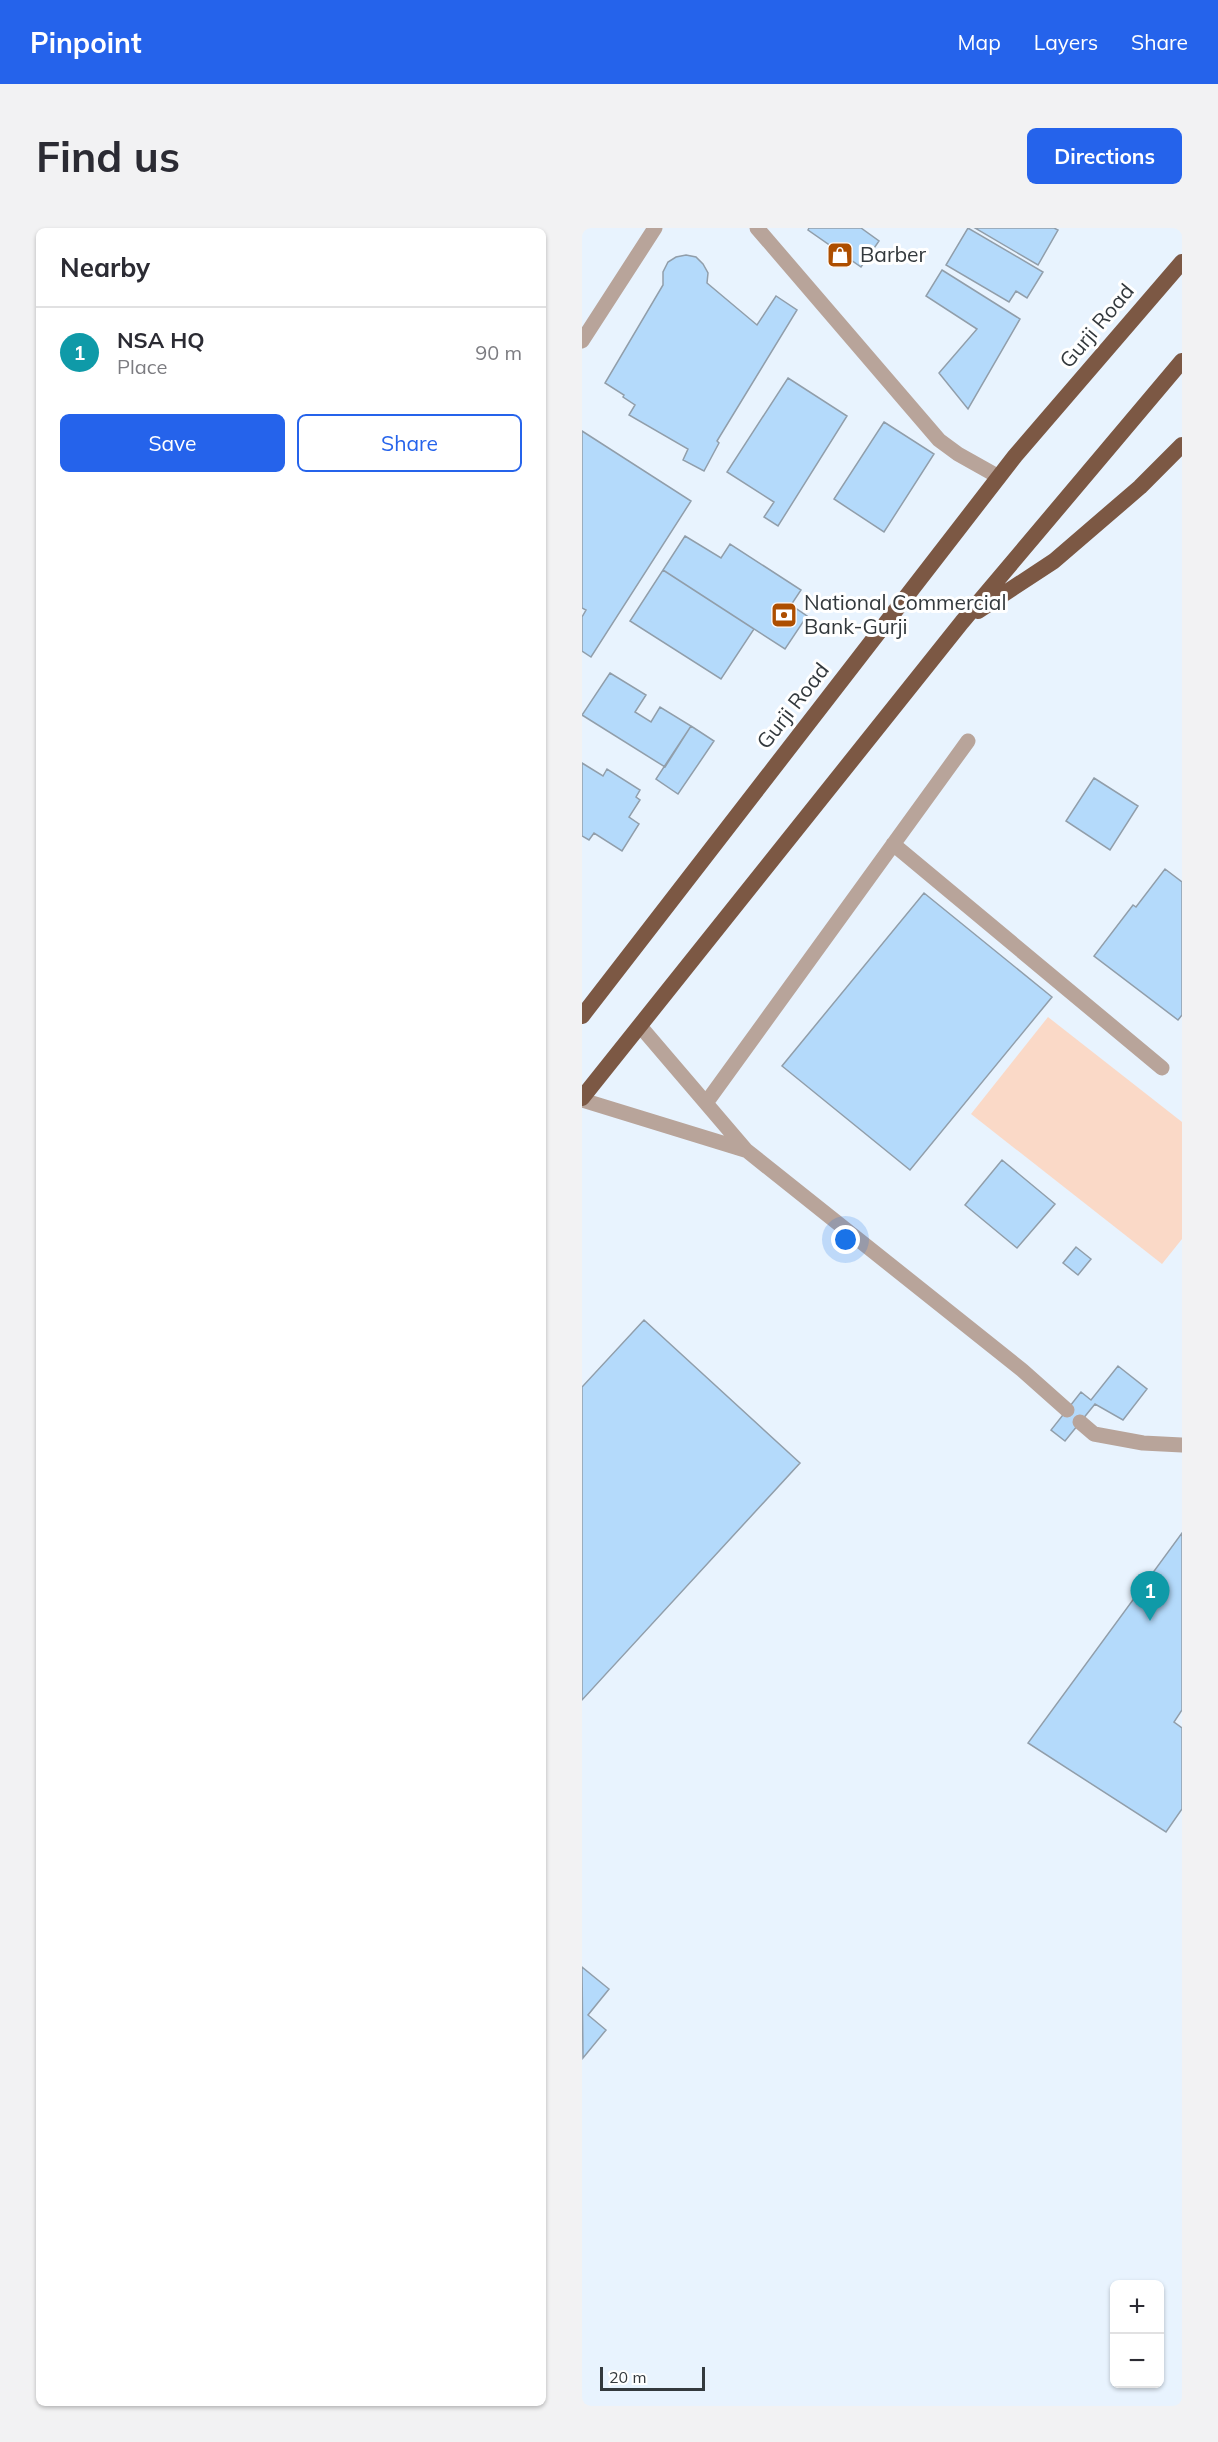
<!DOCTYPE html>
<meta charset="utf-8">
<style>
:root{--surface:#fff;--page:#f2f2f3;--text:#2b2b33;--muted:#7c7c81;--line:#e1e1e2;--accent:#2563eb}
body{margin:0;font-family:Mulish,sans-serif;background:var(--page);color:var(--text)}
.controls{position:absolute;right:18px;bottom:18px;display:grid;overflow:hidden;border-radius:9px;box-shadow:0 2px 4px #0004}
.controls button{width:54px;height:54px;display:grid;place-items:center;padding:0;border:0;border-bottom:2px solid var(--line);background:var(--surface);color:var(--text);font:30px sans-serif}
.scale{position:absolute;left:18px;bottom:15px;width:105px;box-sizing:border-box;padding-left:6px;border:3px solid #33393d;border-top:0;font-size:16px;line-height:21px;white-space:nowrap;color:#33393d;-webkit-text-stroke:4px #fff;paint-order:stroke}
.you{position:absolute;left:264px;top:1012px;width:21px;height:21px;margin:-15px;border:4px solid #fff;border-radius:50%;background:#1a73e8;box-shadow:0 0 0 9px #1a73e833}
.badge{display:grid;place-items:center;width:39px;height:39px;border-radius:50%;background:var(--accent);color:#fff;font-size:20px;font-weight:700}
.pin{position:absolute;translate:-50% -50px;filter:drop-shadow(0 2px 3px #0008)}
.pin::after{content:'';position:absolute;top:32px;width:21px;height:18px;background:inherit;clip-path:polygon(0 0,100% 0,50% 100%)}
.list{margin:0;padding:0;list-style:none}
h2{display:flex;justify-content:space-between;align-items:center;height:78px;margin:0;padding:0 24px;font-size:26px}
h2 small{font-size:20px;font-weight:400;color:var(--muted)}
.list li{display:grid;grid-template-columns:39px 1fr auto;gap:18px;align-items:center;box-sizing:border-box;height:90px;padding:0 24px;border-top:2px solid var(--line)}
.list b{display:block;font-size:22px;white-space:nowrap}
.list p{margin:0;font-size:20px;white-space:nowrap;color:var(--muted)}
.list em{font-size:20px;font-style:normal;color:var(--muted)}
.actions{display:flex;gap:12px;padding:18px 24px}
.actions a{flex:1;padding:14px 0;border:2px solid var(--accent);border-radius:9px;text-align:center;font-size:21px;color:var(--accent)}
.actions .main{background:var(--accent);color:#fff}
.map{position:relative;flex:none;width:600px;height:2178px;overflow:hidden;border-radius:9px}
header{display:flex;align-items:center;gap:36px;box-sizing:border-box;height:84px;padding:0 30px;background:var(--accent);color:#fff}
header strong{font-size:28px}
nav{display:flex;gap:33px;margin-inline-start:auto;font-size:21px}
.intro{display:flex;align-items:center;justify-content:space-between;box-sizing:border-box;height:144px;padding:0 36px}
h1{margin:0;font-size:42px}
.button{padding:15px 27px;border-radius:9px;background:var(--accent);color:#fff;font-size:21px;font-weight:700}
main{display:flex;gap:36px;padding:0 36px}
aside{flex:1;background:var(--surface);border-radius:9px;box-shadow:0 2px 4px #0004}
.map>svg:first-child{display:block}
.green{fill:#fad9c7}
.building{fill:#b4dafb;stroke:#919eaa;stroke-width:1.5}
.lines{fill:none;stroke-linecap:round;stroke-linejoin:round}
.service{stroke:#b8a49a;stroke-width:15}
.minor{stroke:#b8a49a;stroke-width:15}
.trunk{stroke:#7c5844;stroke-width:16}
.labels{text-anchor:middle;stroke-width:6;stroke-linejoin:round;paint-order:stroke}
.poi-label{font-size:21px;fill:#33393d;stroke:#fff;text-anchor:start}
.street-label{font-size:21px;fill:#33393d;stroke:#fff}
</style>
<header>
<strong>Pinpoint</strong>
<nav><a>Map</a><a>Layers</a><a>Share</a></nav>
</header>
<div class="intro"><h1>Find us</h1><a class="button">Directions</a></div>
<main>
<aside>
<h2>Nearby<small></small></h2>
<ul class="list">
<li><span class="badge" style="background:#0f9aa8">1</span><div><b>NSA HQ</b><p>Place</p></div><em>90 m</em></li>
</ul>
<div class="actions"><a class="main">Save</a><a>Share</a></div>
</aside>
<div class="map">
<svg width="600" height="2178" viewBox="0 0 600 2178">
<rect width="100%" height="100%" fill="#e8f3fe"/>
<!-- green -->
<path class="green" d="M466 789 600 894V1011L580 1036 389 886Z"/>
<!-- building -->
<path class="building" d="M227 0H279L297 13 279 39 226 2Z
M386 0 461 44 445 70 434 63 427 74 364 37Z
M393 0H472L476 2 456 37Z
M104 27 114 29 121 36 126 45 125 55 175 97 194 68 215 82 135 213 137 215 122 243 101 232 106 221 47 187 53 177 41 169 42 167 23 155 81 57V44L86 34 94 29Z
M360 42 438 91 386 181 357 145 395 101 344 68Z
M206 150 265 188 196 298 182 289 192 274 145 244Z
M302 194 352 226 302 304 252 271Z
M0 203 109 273 9 429 0 423V389L4 382 0 380Z
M103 308 139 330 148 316 219 362 209 377 225 388 203 421 81 342Z
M81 342 172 401 139 451 48 393Z
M28 445 64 467 53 484 69 494 78 479 109 498 83 539 0 487Z
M109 498 132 513 96 566 74 551Z
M0 535 21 548 25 541 58 562 54 569 58 572 47 589 57 596 40 623 12 605 7 612 0 608Z
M512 550 556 578 528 622 484 593Z
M583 641 600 654V787L596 792 512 728 551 677 554 679Z
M342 665 470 769 328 942 200 838Z
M420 932 473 976 435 1020 383 977Z
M494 1019 509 1031 496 1047 481 1035Z
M62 1092 218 1235 0 1472V1159Z
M536 1138 565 1161 541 1192 513 1176 483 1213 469 1202 499 1164 509 1172Z
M600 1305V1482L592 1494 600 1500V1581L584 1604 446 1515Z
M0 1739 27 1761 6 1787 24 1802 1 1830Z"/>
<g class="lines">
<!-- service -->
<path class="service" d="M311 616 580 840
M58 798 164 922 440 1142 485 1182
M0 872 163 922
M124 875 386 513
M498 1194 512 1206 561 1215 600 1217"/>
<!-- minor -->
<path class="minor" d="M175 0 357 212 376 226 417 249
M0 113 73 0"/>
<!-- trunk -->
<path class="trunk" d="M396 383 472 333 558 259 600 217
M0 788 433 228 600 34
M0 870 380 394 600 133"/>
</g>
<!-- icons -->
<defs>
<g id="shop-square" transform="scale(1.35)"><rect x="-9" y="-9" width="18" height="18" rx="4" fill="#ad4e00" stroke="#fff"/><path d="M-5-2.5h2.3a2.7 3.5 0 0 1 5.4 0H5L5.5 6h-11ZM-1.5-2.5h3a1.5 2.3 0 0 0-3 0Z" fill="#fff"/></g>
<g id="bank-square" transform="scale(1.35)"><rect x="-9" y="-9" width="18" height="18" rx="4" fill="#ad4e00" stroke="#fff"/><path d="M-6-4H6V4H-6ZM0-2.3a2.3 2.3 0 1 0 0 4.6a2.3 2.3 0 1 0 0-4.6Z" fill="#fff"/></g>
</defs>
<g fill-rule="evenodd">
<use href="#shop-square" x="258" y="27"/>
<use href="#bank-square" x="202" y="387"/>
</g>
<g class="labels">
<!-- poi labels -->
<g class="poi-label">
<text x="278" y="34">Barber</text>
<text x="222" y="382">National Commercial<tspan x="222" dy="24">Bank-Gurji</tspan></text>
</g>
<!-- street labels -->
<g class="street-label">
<text transform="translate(515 98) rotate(-50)" y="7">Gurji Road</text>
<text transform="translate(211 478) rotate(-52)" y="7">Gurji Road</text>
</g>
</g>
</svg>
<div class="controls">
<button>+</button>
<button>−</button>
</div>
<div class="scale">20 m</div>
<div class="you"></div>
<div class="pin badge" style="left:568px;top:1393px;background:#0f9aa8">1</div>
</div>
</main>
